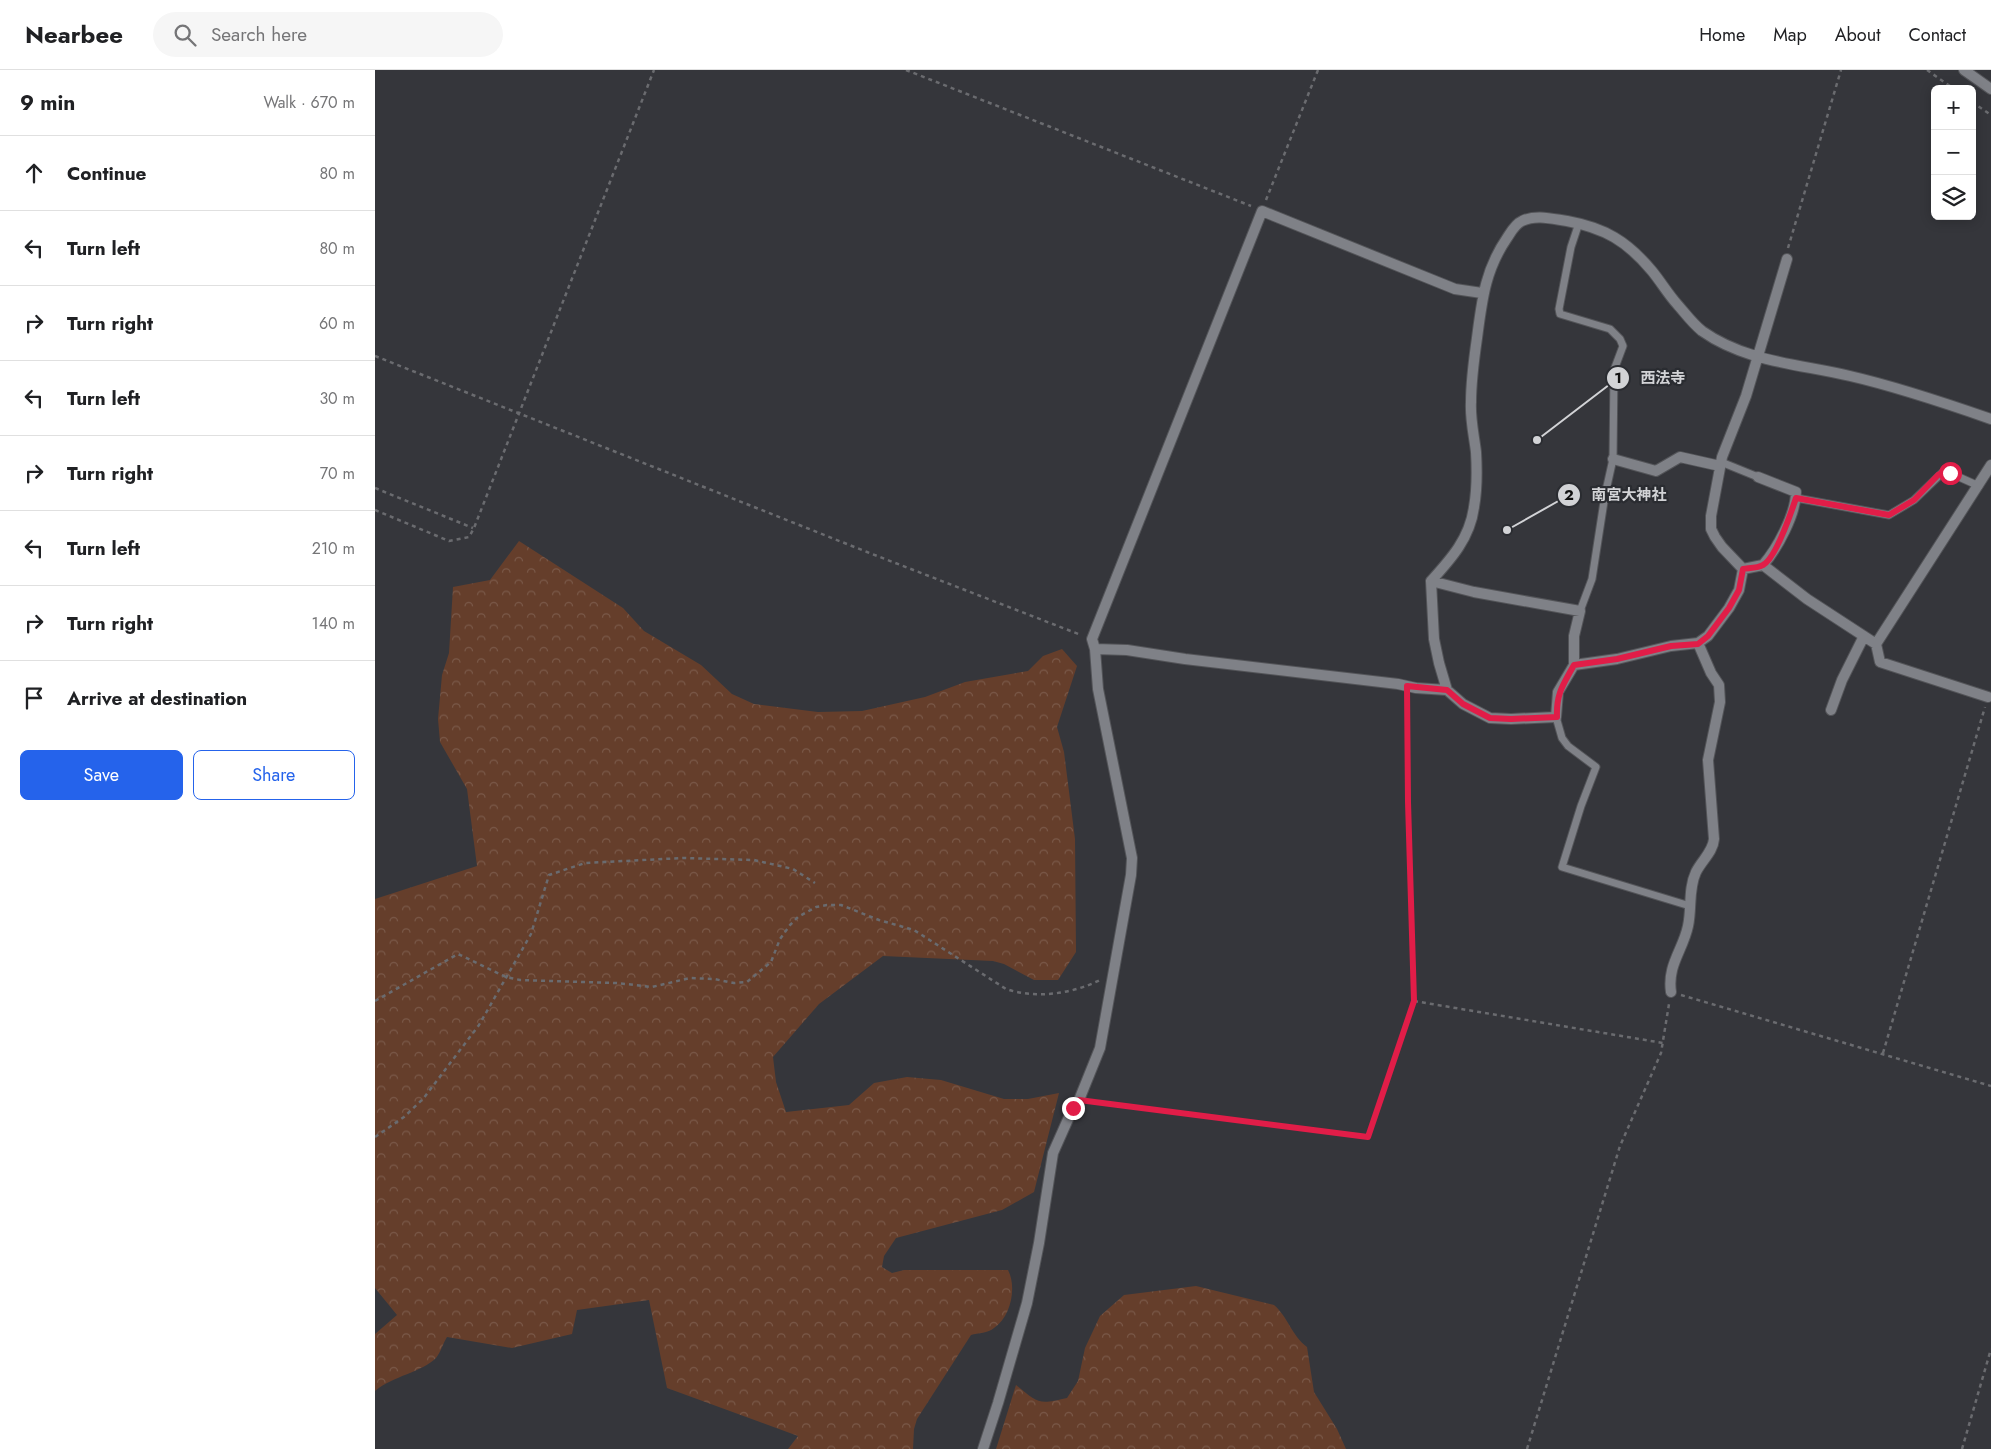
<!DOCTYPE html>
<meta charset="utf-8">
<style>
:root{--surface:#fff;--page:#f6f6f6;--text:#202124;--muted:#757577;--line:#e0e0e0;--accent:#2563eb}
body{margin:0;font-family:Jost,"Noto Sans JP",sans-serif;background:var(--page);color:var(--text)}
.controls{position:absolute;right:15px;top:15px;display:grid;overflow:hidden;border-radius:8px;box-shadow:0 2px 12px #0003}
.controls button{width:45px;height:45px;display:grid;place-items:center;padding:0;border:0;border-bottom:1px solid var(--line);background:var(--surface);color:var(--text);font:25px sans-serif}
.stop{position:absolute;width:15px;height:15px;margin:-11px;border:4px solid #e11d48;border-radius:50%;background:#fff}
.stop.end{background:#e11d48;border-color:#fff;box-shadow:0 1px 5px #0008}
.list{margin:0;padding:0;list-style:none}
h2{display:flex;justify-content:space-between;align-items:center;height:65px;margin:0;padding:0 20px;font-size:21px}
h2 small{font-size:16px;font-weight:400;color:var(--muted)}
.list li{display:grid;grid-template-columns:32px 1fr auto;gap:15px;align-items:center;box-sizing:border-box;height:75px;padding:0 20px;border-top:1px solid var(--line)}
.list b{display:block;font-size:19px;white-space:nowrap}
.list em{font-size:16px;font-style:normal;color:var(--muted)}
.actions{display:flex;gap:10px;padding:15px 20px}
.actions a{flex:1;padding:11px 0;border:1px solid var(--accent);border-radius:8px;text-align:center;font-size:18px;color:var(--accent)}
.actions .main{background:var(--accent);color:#fff}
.icon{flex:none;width:28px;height:28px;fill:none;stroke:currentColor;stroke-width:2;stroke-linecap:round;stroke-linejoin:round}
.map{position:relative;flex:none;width:1616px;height:1379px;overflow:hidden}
header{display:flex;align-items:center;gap:30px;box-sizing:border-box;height:70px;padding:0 25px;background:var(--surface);border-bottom:1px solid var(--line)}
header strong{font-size:24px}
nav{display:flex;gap:28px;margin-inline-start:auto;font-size:18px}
.search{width:350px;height:45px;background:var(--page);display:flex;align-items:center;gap:12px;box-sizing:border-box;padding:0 18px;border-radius:28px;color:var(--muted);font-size:19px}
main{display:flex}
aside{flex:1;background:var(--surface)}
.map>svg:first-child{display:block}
.forest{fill:url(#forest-crowns)}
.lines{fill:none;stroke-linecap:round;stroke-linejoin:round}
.service-casing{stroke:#535458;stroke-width:9}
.minor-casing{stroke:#535458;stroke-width:12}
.path{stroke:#6a6b6f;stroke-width:2.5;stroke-dasharray:4 4;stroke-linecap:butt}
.service{stroke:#7f8187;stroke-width:7}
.minor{stroke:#7f8187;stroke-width:10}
.route{stroke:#e11d48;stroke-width:6}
.leader{fill:none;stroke:#d2d3d6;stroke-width:2}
.callout-dot{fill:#d2d3d6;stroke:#2a2c31;stroke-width:2}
.mark-label{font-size:15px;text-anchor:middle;font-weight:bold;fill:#111}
.callout-label{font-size:15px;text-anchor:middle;font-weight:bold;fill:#d2d3d6;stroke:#2a2c31;stroke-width:4.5;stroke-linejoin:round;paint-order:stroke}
</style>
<header>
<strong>Nearbee</strong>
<div class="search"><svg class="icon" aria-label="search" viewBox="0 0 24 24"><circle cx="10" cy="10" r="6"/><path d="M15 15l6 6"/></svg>Search here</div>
<nav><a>Home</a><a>Map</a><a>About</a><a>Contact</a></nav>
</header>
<main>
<aside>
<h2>9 min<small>Walk · 670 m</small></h2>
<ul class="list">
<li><svg class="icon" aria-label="ahead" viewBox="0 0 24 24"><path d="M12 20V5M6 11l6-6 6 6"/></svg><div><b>Continue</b></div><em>80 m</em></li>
<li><svg class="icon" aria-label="left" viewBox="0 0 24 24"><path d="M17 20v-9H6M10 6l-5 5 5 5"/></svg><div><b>Turn left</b></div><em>80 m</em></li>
<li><svg class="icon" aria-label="right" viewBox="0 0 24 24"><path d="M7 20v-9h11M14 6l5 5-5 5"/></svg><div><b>Turn right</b></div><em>60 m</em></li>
<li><svg class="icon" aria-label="left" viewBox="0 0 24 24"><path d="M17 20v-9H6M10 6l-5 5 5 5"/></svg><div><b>Turn left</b></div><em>30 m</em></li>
<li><svg class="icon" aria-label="right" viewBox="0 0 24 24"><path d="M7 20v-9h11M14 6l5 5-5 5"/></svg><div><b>Turn right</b></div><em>70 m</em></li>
<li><svg class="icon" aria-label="left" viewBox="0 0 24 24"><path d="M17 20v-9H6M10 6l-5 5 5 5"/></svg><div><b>Turn left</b></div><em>210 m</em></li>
<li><svg class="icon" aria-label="right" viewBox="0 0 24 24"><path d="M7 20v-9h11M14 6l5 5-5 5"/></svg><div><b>Turn right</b></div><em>140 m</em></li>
<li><svg class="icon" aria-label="arrive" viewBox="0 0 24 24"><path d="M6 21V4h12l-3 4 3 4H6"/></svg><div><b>Arrive at destination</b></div></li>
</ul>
<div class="actions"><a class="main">Save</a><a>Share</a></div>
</aside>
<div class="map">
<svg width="1616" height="1379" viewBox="0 0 1616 1379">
<defs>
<pattern id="forest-crowns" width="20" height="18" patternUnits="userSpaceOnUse" patternTransform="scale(1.25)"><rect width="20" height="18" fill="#653e2b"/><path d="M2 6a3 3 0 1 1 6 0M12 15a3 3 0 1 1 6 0" fill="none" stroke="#7a5949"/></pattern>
</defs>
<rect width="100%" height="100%" fill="#35363b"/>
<!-- forest -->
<path class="forest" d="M144 471 248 538 269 561 326 595 357 624 379 634 443 642 487 641 550 627 590 612 653 601 668 586 687 579 702 596 682 657 689 682 700 769 701 882 683 910H659L629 894 618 891 508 886 444 934 398 987 401 1012 411 1042 474 1035 499 1013 532 1007 566 1010 629 1029H653L684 1023 659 1122 627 1140 521 1168 509 1186 507 1197 517 1203 529 1200H633C642 1217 636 1247 619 1258 613 1263 603 1263 596 1265L542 1349 539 1359 538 1379H413L423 1366 292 1318 274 1230 202 1240 197 1264 137 1278 72 1267C68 1273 66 1282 61 1288 47 1302 18 1306 0 1321V1264L22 1245 0 1218V829L102 796 92 719 65 672 63 649 67 605 74 583 78 517 115 510Z
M821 1216 899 1235C913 1247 917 1266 932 1277L939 1322 962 1359 971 1379H621L641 1315C663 1333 663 1335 692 1328L703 1311 710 1278 725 1246 749 1225Z"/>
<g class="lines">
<!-- service casing -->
<g class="service-casing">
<path id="service" d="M1204 153 1196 177 1184 239 1185 244 1235 259 1245 269 1248 276 1239 300 1238 389 1230 425 1217 509 1205 541
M1346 392 1383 407
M1421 428 1514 445 1539 430 1567 403H1575L1604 416
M1181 647 1187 668 1193 676 1221 697 1206 736 1187 797 1315 836"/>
</g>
<!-- minor casing -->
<g class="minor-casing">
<path id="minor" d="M1589 0 1616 19
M1412 189 1371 326 1347 387 1336 446V459L1340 467 1347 477 1368 499 1388 495 1432 529 1501 574 1505 592 1613 627
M1238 389 1281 401 1305 387 1345 396
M1383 407 1421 422C1421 444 1402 479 1388 495
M1368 499 1364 520 1354 538 1333 566 1323 573 1296 576 1242 589 1199 595 1183 622 1181 647 1136 649 1115 648 1088 634 1072 620 1064 593 1059 569 1056 511C1076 489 1095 468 1099 437 1102 420 1102 399 1101 382 1099 365 1095 349 1096 332 1096 310 1099 289 1102 268 1107 230 1110 200 1132 168 1136 162 1140 154 1147 151 1161 144 1178 149 1192 151 1230 158 1252 171 1277 201 1286 212 1293 224 1302 234 1310 243 1317 253 1327 261 1371 292 1424 294 1475 306 1523 317 1570 333 1616 349
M1056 511 1099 522 1205 541 1199 566V595
M1501 574 1616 395
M720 579 717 569 887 141 1080 219 1107 223
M1456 640 1467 610 1489 566
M1296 922C1292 895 1308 880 1313 856 1317 838 1313 819 1321 802 1327 790 1338 782 1339 769L1333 690 1345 632 1344 615 1336 603 1323 573
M608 1379 623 1333 652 1233 664 1173 678 1083 698 1038 704 1030 725 978 756 805 757 788 723 619 720 579 752 580 810 589 1023 614 1041 618 1072 620"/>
</g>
<!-- path -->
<path class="path" d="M531 0 876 136
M1552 0 1579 19
M1597 32 1616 45
M891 130 943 0
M1413 178 1466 0
M0 286 492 482 706 565
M0 418 98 458
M0 440 74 471 94 467 99 458 279 0
M1306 925 1616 1016
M0 931 83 884 131 907 145 910 242 913 277 917 315 908 339 909 359 913 372 912 396 892 405 869 415 855 423 847 441 837 452 835H466L504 850 539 860 631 919C661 929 697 924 725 910
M1039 931 1288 973
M1508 983 1610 637
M716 1031 993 1067 1039 931 1033 732V628
M0 1067 29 1047 48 1029 104 955 156 864 174 805 210 793 308 788 379 790 418 799 440 813
M1152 1379 1245 1076 1286 983 1294 934
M1587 1379 1616 1279"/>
<!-- service -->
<use href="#service" class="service"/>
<!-- minor -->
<use href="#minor" class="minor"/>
</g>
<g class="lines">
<!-- route -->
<path class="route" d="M698 1038 704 1030 993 1067 1039 931 1033 732 1032 616 1072 620 1088 634 1115 648 1136 649 1182 647C1181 624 1188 615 1199 595L1242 589 1296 576 1323 574 1333 566 1354 538 1364 520 1368 499C1374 498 1383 498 1388 495 1401 488 1416 443 1421 428L1514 445 1539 430 1563 405 1567 403H1575"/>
</g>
<!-- callouts -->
<path class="leader" d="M1162 370L1243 308M1132 460L1194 425"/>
<g class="callout-dot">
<circle cx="1162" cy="370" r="5"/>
<circle cx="1132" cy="460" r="5"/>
<circle cx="1243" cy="308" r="12"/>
<circle cx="1194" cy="425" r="12"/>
</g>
<g class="mark-label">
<text x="1243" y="313">1</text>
<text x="1194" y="430">2</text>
</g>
<g class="callout-label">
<text x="1288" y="313">西法寺</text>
<text x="1254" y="430">南宮大神社</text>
</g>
</svg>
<div class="controls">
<button>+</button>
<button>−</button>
<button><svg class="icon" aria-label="layers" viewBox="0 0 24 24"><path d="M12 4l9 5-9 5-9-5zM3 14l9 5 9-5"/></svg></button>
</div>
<div class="stop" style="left:1575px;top:403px"></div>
<div class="stop end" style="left:698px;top:1038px"></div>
</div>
</main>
